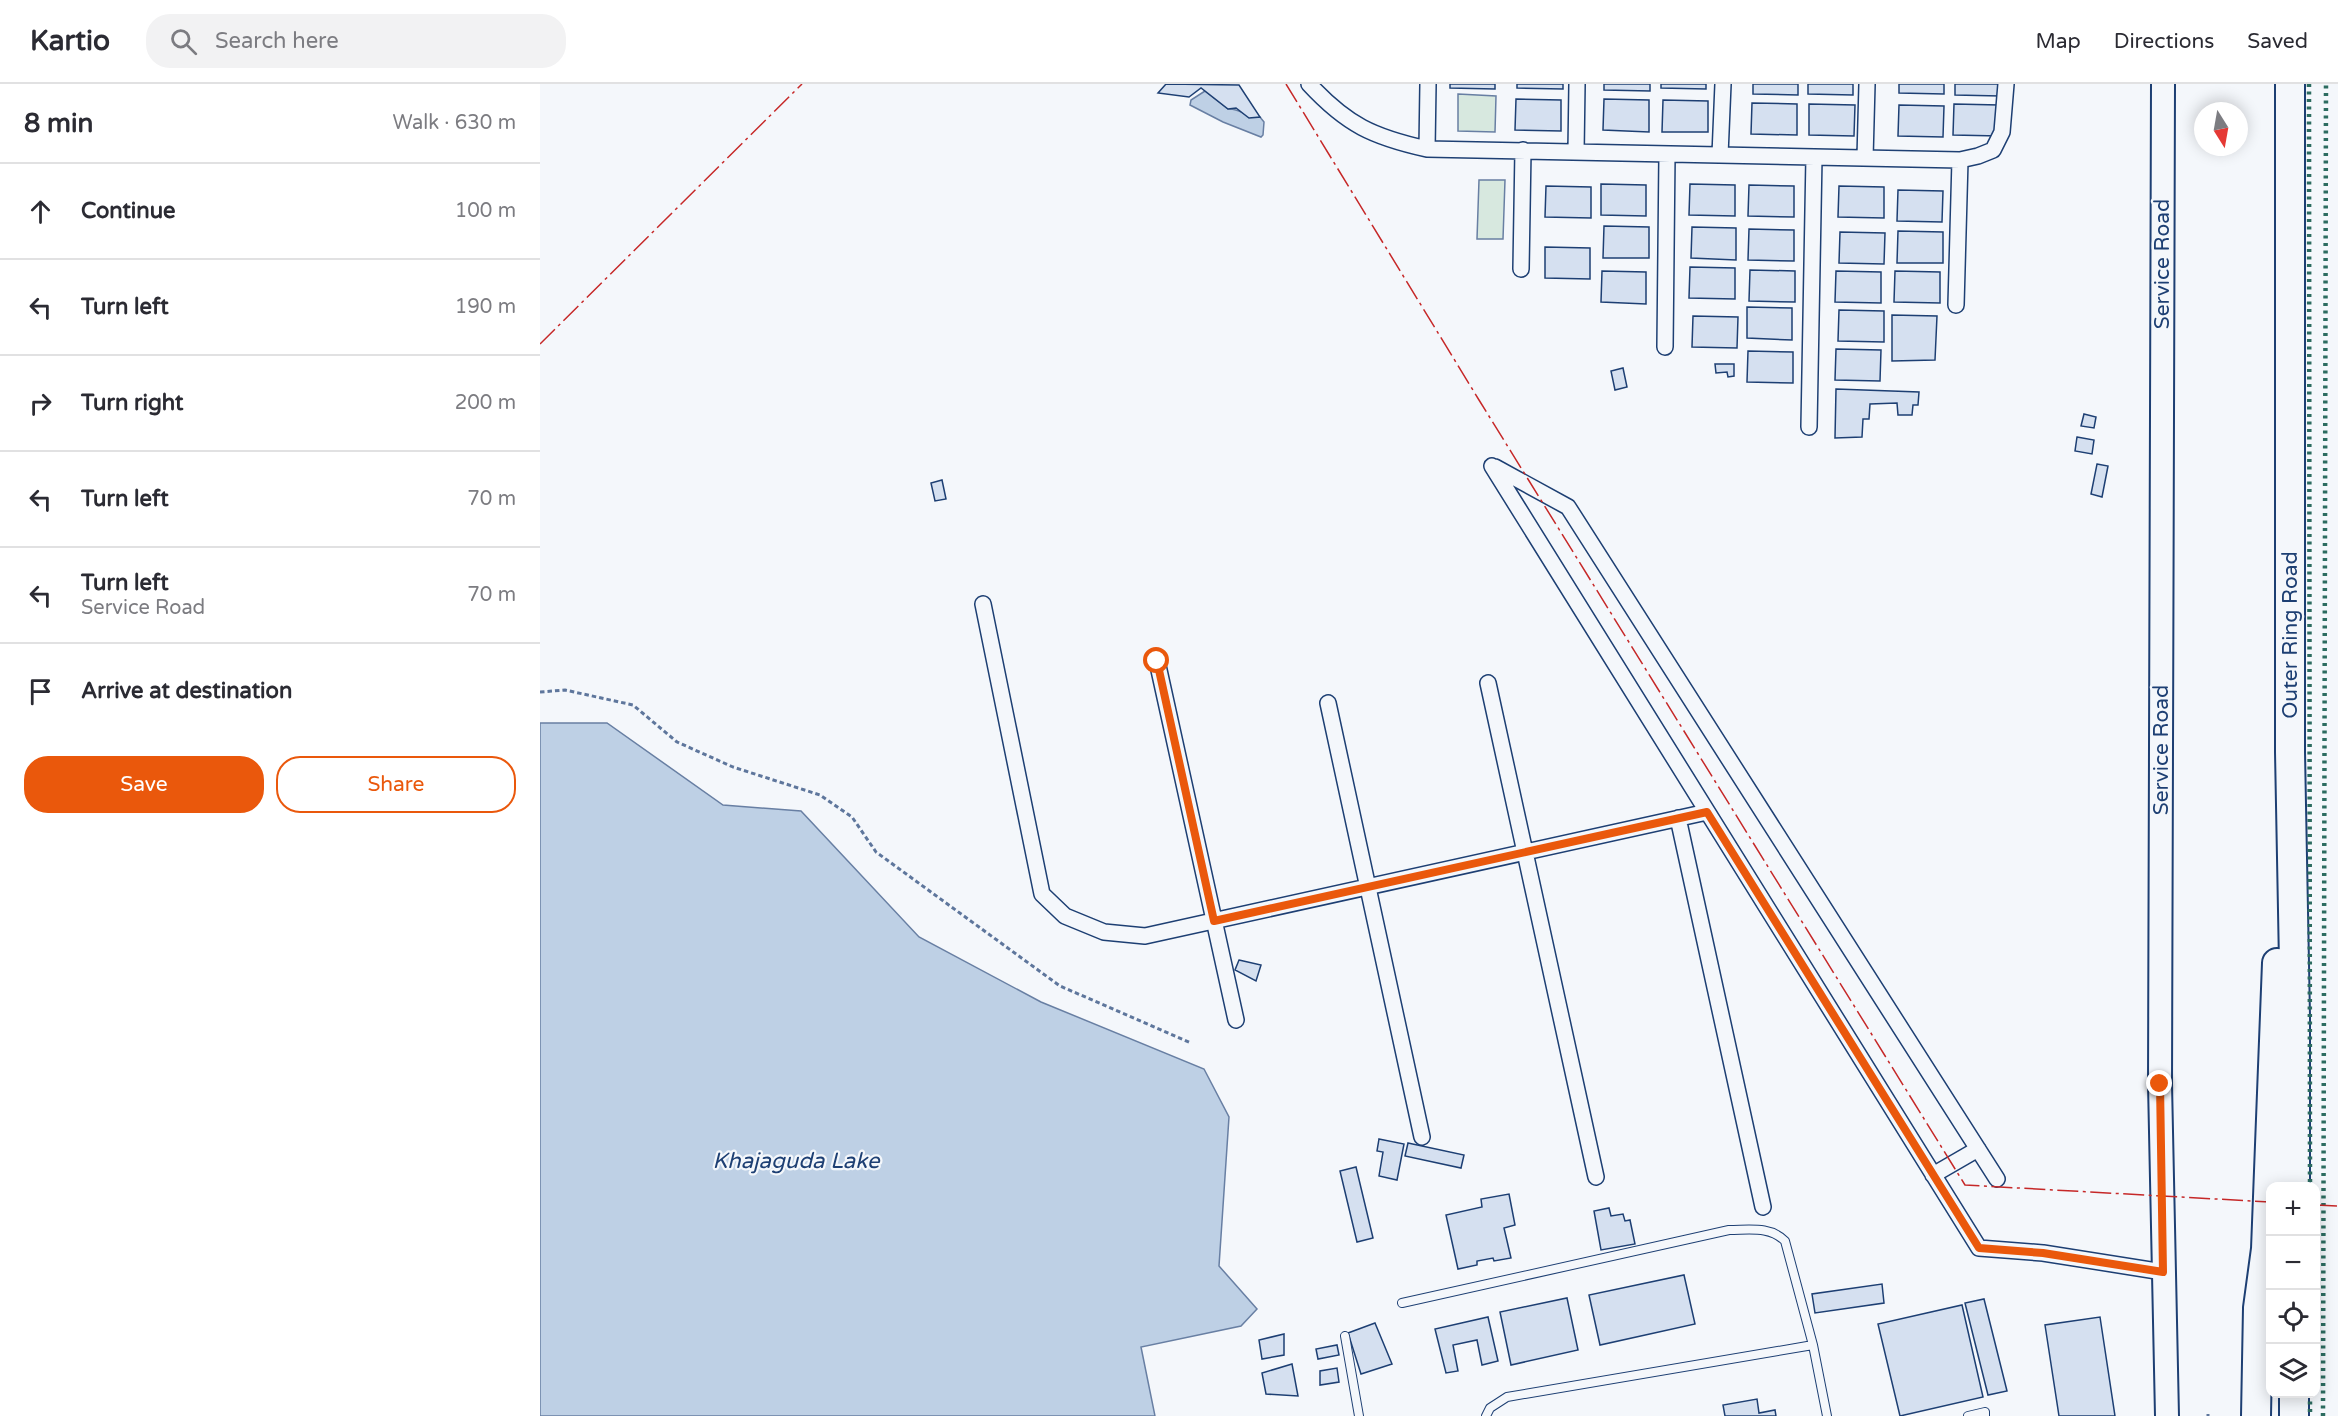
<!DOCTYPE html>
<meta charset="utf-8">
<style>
:root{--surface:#fff;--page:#f2f2f3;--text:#2b2b33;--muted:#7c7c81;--line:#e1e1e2;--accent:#ea580c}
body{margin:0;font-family:"Varela Round",sans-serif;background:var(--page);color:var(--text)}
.controls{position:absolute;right:18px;bottom:18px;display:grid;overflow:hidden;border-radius:12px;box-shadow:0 3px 15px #0003}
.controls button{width:54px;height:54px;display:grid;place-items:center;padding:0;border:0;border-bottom:2px solid var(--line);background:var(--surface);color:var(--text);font:30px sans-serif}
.compass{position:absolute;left:1654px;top:18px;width:54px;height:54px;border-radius:50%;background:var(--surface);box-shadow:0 3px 15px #0003;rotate:169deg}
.stop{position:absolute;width:18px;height:18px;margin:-14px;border:4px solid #ea580c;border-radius:50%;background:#fff}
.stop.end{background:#ea580c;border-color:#fff;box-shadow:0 2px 6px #0008}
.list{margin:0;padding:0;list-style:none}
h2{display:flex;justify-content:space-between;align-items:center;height:78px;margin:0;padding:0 24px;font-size:26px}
h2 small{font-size:20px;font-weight:400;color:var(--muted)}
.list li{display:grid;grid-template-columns:39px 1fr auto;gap:18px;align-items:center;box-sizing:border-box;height:96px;padding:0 24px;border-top:2px solid var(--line)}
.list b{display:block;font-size:22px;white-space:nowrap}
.list p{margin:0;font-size:20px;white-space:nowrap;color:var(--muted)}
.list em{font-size:20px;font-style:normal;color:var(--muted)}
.actions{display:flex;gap:12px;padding:18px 24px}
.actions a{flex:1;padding:14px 0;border:2px solid var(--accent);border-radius:24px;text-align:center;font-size:21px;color:var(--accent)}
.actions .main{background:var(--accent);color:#fff}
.icon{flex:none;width:33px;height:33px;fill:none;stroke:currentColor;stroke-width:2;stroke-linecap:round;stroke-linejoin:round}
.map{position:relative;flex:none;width:1798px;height:1332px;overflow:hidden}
header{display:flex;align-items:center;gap:36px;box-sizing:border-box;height:84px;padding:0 30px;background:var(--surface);border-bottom:2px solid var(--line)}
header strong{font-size:28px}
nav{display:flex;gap:33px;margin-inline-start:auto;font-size:21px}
.search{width:420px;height:54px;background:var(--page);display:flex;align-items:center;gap:15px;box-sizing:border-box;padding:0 21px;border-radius:24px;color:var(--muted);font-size:22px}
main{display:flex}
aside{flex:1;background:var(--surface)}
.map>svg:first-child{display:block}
.green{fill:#d7e8df;stroke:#687fa3;stroke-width:1.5}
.water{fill:#bed0e5;stroke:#687fa3;stroke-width:1.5}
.building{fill:#d5e0f0;stroke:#1d3f73;stroke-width:1.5}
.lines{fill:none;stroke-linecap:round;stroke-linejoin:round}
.lane-casing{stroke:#1d3f73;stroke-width:10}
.street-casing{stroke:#1d3f73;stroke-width:18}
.secondary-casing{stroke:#1d3f73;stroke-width:26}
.highway-casing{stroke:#1d3f73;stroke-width:32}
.path{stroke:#5e769c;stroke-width:3;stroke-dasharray:4.5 3;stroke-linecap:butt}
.lane{stroke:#f4f7fb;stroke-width:8}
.street{stroke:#f4f7fb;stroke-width:15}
.secondary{stroke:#f4f7fb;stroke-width:22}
.highway{stroke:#f4f7fb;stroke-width:28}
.hedge{stroke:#2c6c60;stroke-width:4.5;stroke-dasharray:3 4.5;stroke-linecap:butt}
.power{stroke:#c62828;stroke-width:1.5;stroke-dasharray:21 4.5 3 4.5;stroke-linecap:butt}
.route{stroke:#ea580c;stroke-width:8}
.labels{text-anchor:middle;stroke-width:4.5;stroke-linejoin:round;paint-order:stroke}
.street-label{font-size:21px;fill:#1d3f73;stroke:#f4f7fb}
.water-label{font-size:22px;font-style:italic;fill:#1d3f73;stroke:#f4f7fb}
</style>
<header>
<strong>Kartio</strong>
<div class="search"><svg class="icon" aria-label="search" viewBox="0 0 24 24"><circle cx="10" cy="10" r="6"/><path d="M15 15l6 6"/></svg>Search here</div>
<nav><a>Map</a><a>Directions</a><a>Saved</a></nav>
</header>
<main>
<aside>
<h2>8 min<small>Walk · 630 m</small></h2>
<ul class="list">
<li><svg class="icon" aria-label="ahead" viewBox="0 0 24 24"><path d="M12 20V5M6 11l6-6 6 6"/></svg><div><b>Continue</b></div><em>100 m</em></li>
<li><svg class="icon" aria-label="left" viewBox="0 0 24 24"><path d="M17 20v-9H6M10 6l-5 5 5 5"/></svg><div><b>Turn left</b></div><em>190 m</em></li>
<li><svg class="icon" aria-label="right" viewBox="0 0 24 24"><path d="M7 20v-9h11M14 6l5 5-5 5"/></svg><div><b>Turn right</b></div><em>200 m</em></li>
<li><svg class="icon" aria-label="left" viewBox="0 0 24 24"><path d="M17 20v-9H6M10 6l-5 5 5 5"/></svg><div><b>Turn left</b></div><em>70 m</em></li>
<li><svg class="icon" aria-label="left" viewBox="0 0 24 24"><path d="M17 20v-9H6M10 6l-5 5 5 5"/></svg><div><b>Turn left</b><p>Service Road</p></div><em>70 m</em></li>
<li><svg class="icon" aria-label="arrive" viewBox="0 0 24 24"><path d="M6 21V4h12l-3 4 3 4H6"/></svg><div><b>Arrive at destination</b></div></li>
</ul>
<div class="actions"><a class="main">Save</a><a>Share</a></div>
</aside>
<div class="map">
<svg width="1798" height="1332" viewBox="0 0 1798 1332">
<rect width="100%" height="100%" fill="#f4f7fb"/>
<!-- green -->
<path class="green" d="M918 10 956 12 955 48 918 47Z
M939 96H965L963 155H937Z"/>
<!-- water -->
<path class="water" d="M665 7 688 25C702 24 703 34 720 33L724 38 723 51 721 53 683 38 650 21 651 16Z
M0 639H67L183 721 261 727 379 853 501 918 664 985 689 1033 679 1182 717 1225 701 1242 601 1263 615 1332H0Z"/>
<!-- building -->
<path class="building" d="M626 0 699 1 720 33 709 34 696 24 688 25 661 4 649 13 618 9Z
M910 0H955V5L910 4Z
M977 0H1023V5L977 4Z
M1064 0H1110V7L1064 6Z
M1121 0H1166V5L1121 4Z
M1213 0H1258V11L1213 10Z
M1268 0H1313V11L1268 10Z
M1359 0H1404V10L1359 9Z
M1415 0H1460V12L1415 11Z
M976 15 1021 16V47L975 46Z
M1064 15 1109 16V48L1063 46Z
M1123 16 1168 17V48H1122Z
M1212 19 1257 20V51L1211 50Z
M1269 20 1315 21 1314 52 1269 51Z
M1414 20 1459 21V52L1413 51Z
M1359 21 1404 22 1403 53 1358 52Z
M1061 100 1106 101V132L1061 131Z
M1150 100 1195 101V132L1149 131Z
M1209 101 1254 102V133L1208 132Z
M1006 102 1051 103V134L1005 133Z
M1299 102 1344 103V134L1298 133Z
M1358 106 1403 107 1402 138 1357 137Z
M1064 142 1109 143V174H1063Z
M1152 143 1196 144V176L1151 174Z
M1209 145 1254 146V177L1208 176Z
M1358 147 1403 148V179H1357Z
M1300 148 1345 149 1344 180 1299 179Z
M1005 163 1050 164V195L1005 194Z
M1150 183 1195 184V215L1149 214Z
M1210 186 1255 187V218L1209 217Z
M1062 187 1106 188V220L1061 218Z
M1296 187 1341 188V219L1295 218Z
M1355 187 1400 188V219L1354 218Z
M1207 223 1252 224V256L1207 254Z
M1299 226 1344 227V258L1298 257Z
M1352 231 1397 232 1395 276 1352 277Z
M1153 232 1198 233 1197 264 1152 263Z
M1296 265 1341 266 1340 297 1295 296Z
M1208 267 1253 268V299L1207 298Z
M1175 280H1194V292L1188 293 1187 288 1176 289Z
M1083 284 1087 303 1075 306 1071 287Z
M1296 305 1379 308 1378 321H1373L1372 331H1358L1357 319 1330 320 1329 335H1323L1322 353 1295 354Z
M1544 330 1556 333 1554 344 1541 342Z
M1537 353 1554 356 1552 370 1535 367Z
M1557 380 1568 382 1562 413 1551 410Z
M402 396 406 415 395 417 391 399Z
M699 876 721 881 716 897 695 886Z
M839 1055 864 1060 857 1096 839 1092 843 1068 837 1067Z
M868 1059 924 1071 921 1084 865 1072Z
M816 1083 833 1154 817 1158 800 1087Z
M969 1110 975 1141 964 1144 971 1174 954 1177 953 1174 937 1177V1181L918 1185 906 1131 942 1123 941 1115Z
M1069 1124 1071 1132 1083 1130 1085 1137 1090 1136 1095 1160 1061 1166 1054 1127Z
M1144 1191 1155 1240 1060 1261 1049 1211Z
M1342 1200 1344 1219 1275 1229 1272 1210Z
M1027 1214 1038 1266 971 1281 960 1228Z
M1444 1215 1467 1307 1448 1311 1425 1219Z
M1422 1221 1443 1313 1360 1332 1338 1240Z
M948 1233 958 1277 942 1281 937 1256 913 1261 918 1287 906 1289 895 1245Z
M1560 1233 1575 1332H1519L1505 1241Z
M835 1239 852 1280 821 1290 808 1249Z
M744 1250V1271L722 1275 719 1256Z
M797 1261 799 1271 778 1275 776 1265Z
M752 1280 758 1312 726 1310 722 1289Z
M797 1284 799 1298 780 1301V1287Z
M1217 1315 1219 1329 1235 1326 1236 1332H1185L1183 1321Z"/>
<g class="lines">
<!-- lane casing -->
<g class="lane-casing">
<path id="lane" d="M862 1219 1189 1146C1210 1146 1230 1142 1245 1157L1273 1261
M805 1252 819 1332
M946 1332 950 1324 967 1313 1273 1261 1287 1332
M1428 1332 1445 1328V1332"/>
</g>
<!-- street casing -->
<g class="street-casing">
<path id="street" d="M769 0C807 41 833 53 887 65L1420 76 1438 72 1453 66 1462 48 1466 0
M887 65 888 0
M1036 68 1037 0
M1180 71 1183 0
M1325 74 1327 0
M981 185 983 66
M1416 221 1420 76
M1125 263 1127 70
M1269 343 1274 73
M952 382 1439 1164 1503 1169 1623 1188
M955 383 1028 423 1457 1095
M443 520 502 810 525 832 564 848 605 852 1167 728
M617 577 696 936
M948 599 1056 1093
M788 619 882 1053
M1138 734 1223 1123
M1393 1091 1438 1065"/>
</g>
<!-- secondary casing -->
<g class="secondary-casing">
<path id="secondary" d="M1623 0 1620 1000 1627 1332"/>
</g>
<!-- highway casing -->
<g class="highway-casing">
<path id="highway" d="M1750 0V668L1755 932V1102
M1716 1332 1718 1224 1726 1165 1737 879
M1754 1332V1310"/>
</g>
<!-- path -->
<path class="path" d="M0 608 25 606 93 621 137 658 193 683 280 711 312 733 336 768 520 902 651 959
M1668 1330V1332"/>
<!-- lane -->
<use href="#lane" class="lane"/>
<!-- street -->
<use href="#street" class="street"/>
<!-- secondary -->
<use href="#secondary" class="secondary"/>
<!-- highway -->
<use href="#highway" class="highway"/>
<!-- hedge -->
<path class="hedge" d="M1769 0 1770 1102
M1770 1310V1332
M1783 1332 1786 0"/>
<!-- power -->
<path class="power" d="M746 0 939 316 1425 1101 1730 1118
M0 260 262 0
M1776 1121 1798 1122"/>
</g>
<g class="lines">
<!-- route -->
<path class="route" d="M617 577 674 837 1167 728 1439 1164 1503 1169 1623 1188 1620 1000"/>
</g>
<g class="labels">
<!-- street labels -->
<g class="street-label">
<text transform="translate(1622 180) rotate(-90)" y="7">Service Road</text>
<text transform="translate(1750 551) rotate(-90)" y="7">Outer Ring Road</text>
<text transform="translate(1621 666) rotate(-90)" y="7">Service Road</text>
</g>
<!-- water labels -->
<g class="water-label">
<text x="256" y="1084">Khajaguda Lake</text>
</g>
</g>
</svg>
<div class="controls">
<button>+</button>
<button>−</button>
<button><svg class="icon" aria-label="locate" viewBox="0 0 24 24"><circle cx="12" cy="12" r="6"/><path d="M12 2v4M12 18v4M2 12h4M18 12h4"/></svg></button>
<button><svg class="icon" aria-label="layers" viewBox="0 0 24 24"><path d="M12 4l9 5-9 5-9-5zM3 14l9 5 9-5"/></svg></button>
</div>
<svg class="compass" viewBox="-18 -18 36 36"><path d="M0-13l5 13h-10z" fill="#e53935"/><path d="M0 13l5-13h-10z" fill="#7c7c81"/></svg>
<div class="stop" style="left:617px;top:577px"></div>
<div class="stop end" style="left:1620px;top:1000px"></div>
</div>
</main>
